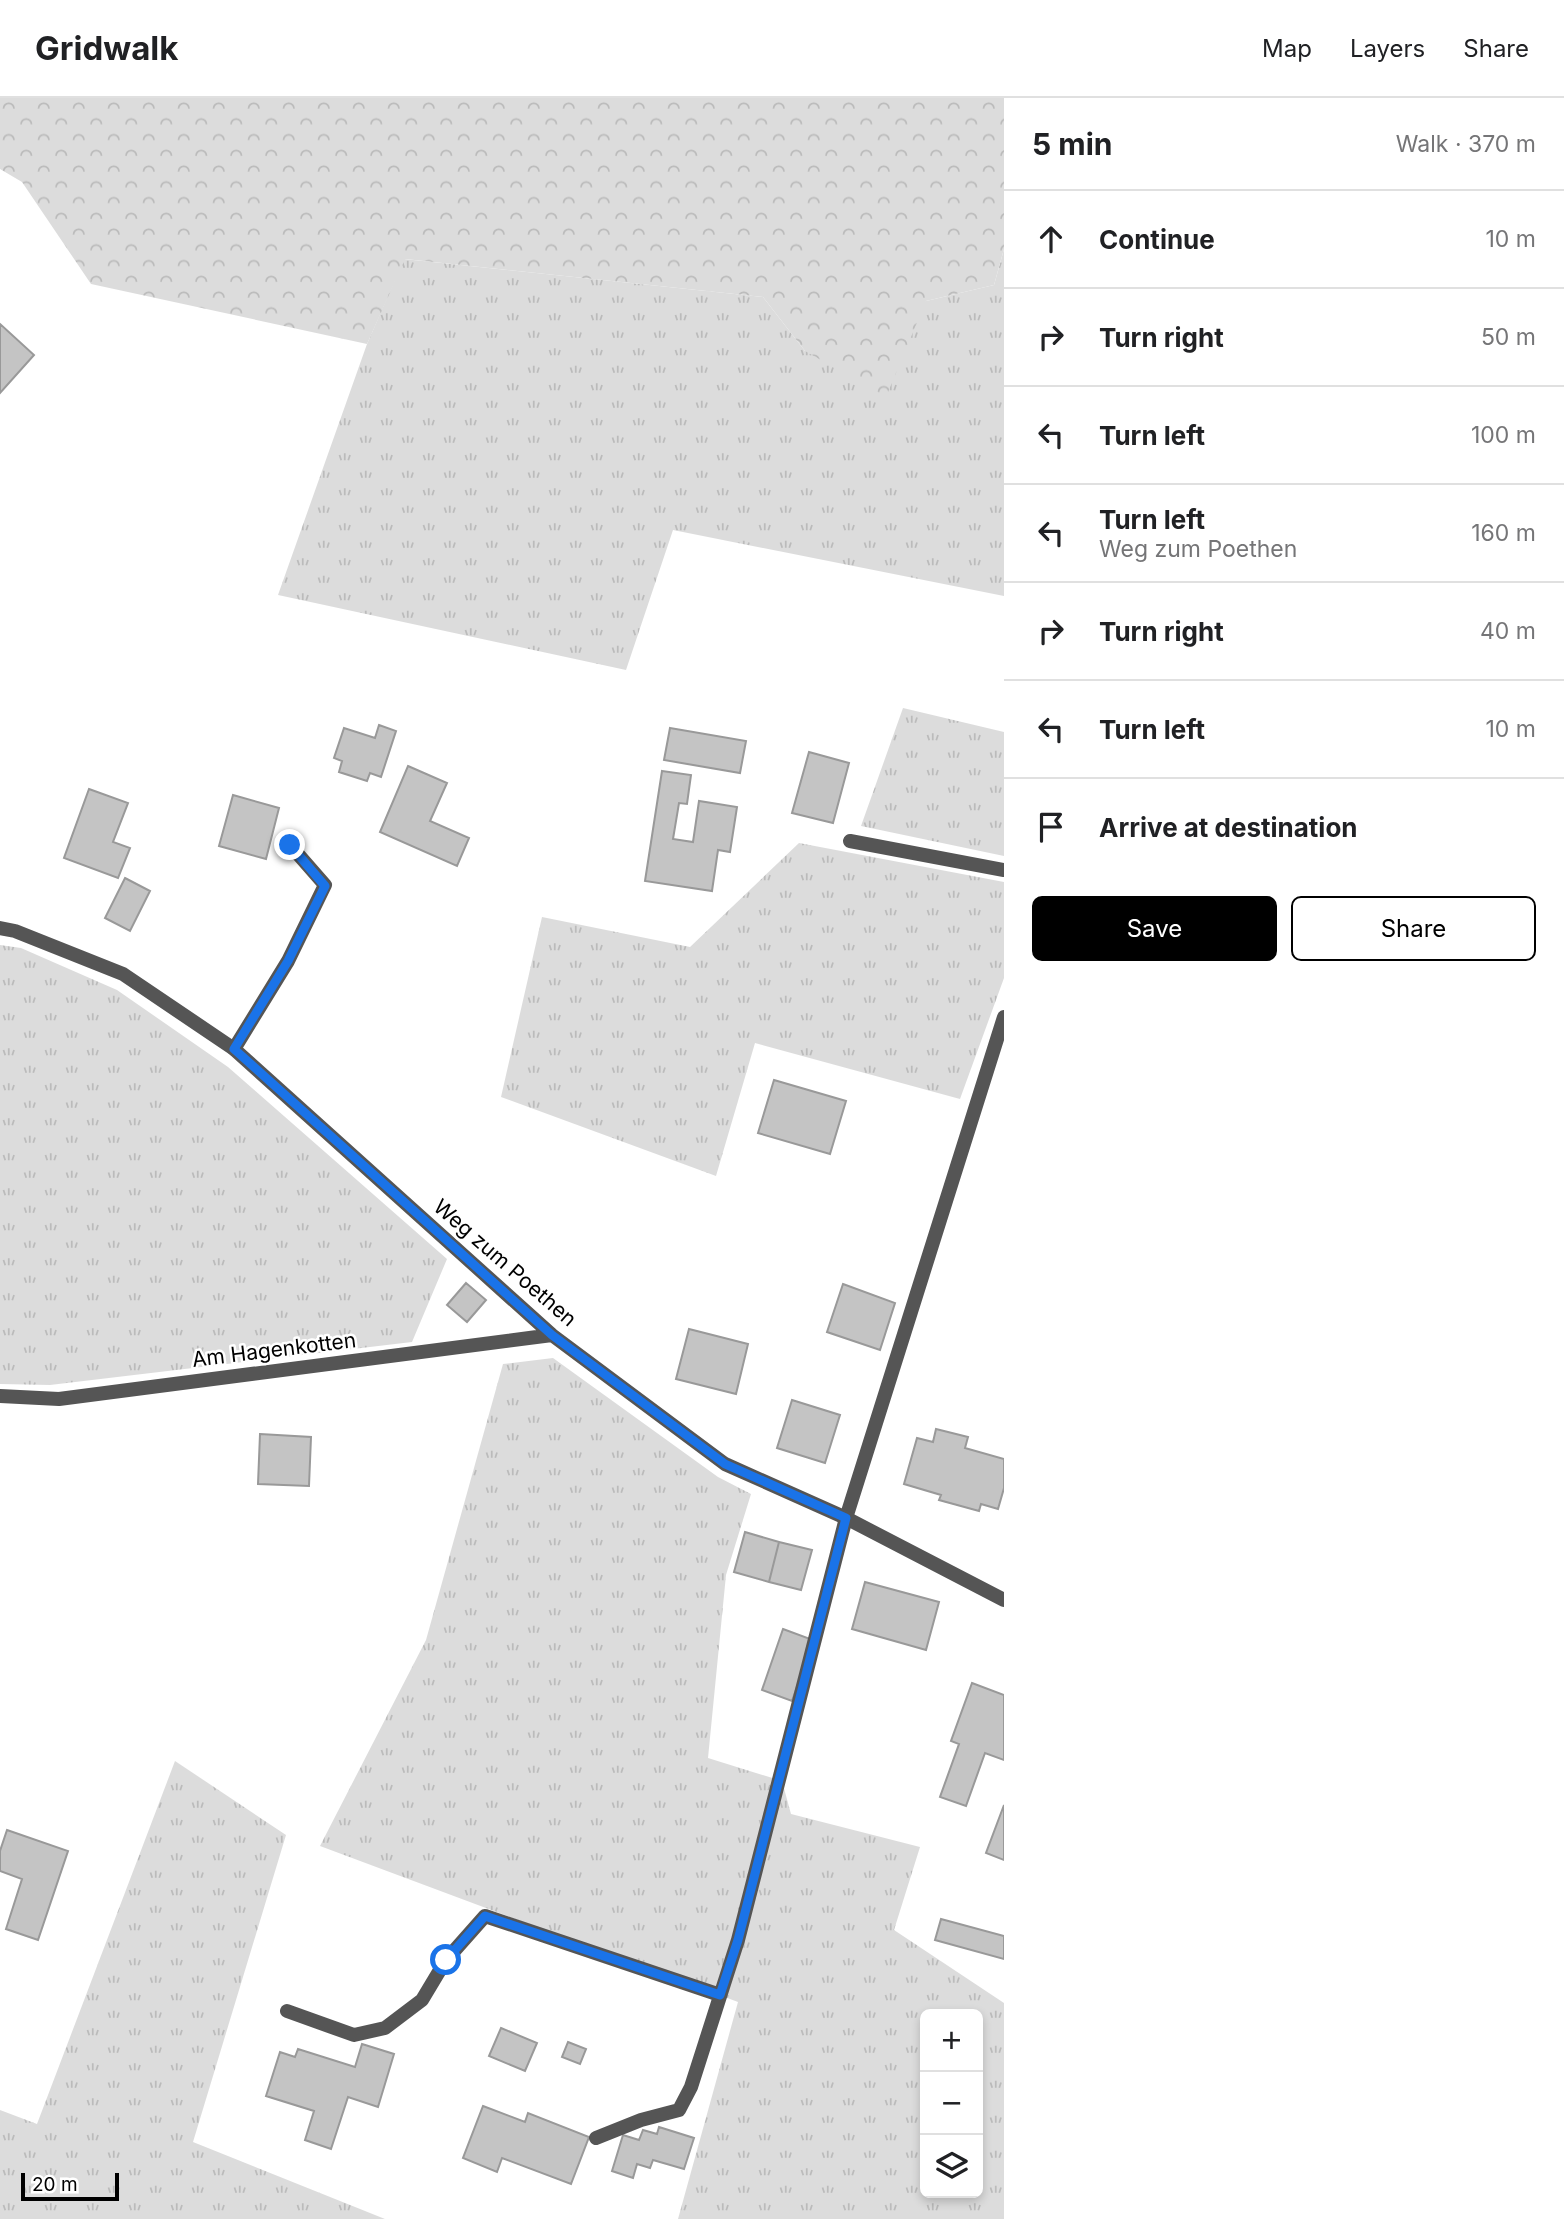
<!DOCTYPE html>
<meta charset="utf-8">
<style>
:root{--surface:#fff;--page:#f2f2f2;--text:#202124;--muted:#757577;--line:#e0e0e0;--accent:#000}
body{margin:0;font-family:Inter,sans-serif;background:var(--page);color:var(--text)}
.controls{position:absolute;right:21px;bottom:21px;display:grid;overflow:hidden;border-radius:10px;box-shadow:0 4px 10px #0003}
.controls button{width:63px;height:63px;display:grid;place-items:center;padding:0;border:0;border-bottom:2px solid var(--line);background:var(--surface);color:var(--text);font:35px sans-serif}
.scale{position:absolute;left:21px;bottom:18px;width:98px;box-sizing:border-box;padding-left:7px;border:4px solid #000;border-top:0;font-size:19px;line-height:24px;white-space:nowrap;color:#000;-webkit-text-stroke:5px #fff;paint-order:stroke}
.stop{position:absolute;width:21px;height:21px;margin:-16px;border:5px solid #1a73e8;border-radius:50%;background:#fff}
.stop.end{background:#1a73e8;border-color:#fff;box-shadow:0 2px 7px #0008}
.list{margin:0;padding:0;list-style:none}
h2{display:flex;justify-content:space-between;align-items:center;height:91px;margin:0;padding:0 28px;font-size:30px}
h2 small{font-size:23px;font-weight:400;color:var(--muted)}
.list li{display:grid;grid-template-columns:46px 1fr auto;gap:21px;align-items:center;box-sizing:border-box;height:98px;padding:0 28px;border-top:2px solid var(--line)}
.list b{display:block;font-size:26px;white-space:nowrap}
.list p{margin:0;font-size:23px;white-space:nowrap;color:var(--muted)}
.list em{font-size:23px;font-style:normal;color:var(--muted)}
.actions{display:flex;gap:14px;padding:21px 28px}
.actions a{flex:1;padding:16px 0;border:2px solid var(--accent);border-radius:10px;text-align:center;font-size:24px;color:var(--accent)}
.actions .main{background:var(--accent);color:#fff}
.icon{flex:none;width:38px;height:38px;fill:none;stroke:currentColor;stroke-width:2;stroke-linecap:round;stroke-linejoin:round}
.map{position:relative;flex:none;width:1004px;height:2121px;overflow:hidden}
header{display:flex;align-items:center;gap:42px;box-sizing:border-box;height:98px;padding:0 35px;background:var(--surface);border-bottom:2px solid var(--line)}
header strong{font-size:33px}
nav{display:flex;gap:38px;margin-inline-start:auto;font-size:24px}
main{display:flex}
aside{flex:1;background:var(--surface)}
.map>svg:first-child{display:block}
.grass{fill:url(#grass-tufts);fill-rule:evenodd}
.forest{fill:url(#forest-crowns)}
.building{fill:#c4c4c4;stroke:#999;stroke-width:2}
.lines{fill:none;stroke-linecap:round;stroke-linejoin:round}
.service{stroke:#555;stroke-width:14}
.minor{stroke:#555;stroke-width:14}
.route{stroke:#1a73e8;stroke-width:9}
.labels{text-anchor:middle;stroke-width:5;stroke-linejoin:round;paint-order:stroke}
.street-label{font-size:21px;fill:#000;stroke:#fff}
</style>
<header>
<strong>Gridwalk</strong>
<nav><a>Map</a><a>Layers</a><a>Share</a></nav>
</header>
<main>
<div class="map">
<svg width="1004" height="2121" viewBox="0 0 1004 2121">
<defs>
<pattern id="grass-tufts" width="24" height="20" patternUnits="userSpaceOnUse" patternTransform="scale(1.75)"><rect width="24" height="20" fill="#dcdcdc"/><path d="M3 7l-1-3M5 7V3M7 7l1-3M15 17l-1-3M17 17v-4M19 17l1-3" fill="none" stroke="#bbb"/></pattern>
<pattern id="forest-crowns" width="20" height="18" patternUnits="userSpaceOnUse" patternTransform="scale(1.75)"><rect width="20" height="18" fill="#dcdcdc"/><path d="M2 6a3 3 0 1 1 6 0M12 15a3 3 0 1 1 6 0" fill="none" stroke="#bbb"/></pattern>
</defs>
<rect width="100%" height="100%" fill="#fff"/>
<!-- grass -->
<path class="grass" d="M1004 151V498L673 432 626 572 278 497 367 246 404 161 763 199 805 253 926 203 994 187Z
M903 610 1004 634V758L861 728Z
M799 745 1004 784V880L960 1001 755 945 716 1078 501 999 542 819 690 849Z
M0 847 21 850 117 892 228 969 447 1161 412 1244 50 1287 0 1286Z
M553 1260 718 1379 751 1396 726 1477 708 1660 782 1683 791 1716 920 1749 894 1832 1004 1905V2121H678L738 1904 320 1748 426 1542 503 1266ZM925 1916H978V2095H925Z
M175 1663 286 1737 193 2044 385 2121H0V2012L37 2026Z"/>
<!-- forest -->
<path class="forest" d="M0 0H1004V151L994 187 926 203 886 299 805 253 763 199 405 161 367 246 91 186 22 84 0 71Z"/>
<!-- building -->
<path class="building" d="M0 226 34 257 0 295Z
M379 627 396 633 381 679 370 675 367 683 339 674 342 663 334 660 344 630 375 640Z
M670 630 746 643 740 675 664 662Z
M809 654 849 665 833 725 792 715Z
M408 668 447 685 430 723 469 740 457 768 380 734Z
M662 673 691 677 687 706 679 705 673 741 693 744 699 703 737 709 730 754 718 752 712 793 645 783Z
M89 691 128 705 113 744 130 750 118 780 64 760Z
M233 697 279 710 266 761 219 748Z
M125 780 150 793 130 833 105 820Z
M774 982 846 1003 830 1056 758 1035Z
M466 1185 486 1202 467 1224 447 1207Z
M843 1186 895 1205 880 1252 827 1234Z
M689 1231 748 1246 736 1296 676 1281Z
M792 1302 840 1317 825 1365 777 1350Z
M936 1331 968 1339 965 1350 1004 1361V1390L998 1411 981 1406 979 1413 939 1402 941 1397 904 1386 917 1340 933 1344Z
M260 1336 311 1339 309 1388 258 1386Z
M745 1434 779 1444 769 1484 734 1474Z
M779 1444 812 1452 801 1492 769 1484Z
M865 1484 939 1504 926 1552 852 1531Z
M783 1531 813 1542 792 1603 762 1592Z
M972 1585 1004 1597V1662L985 1655 966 1708 940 1699 959 1646 951 1643Z
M1004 1707V1762L986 1755Z
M7 1732 68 1753 38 1842 6 1831 22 1781 0 1773V1753Z
M941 1821 1004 1838V1861L935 1842Z
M501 1930 537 1945 525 1973 489 1958Z
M568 1944 586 1951 580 1966 562 1959Z
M362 1946 394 1956 378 2009 348 1999 331 2051 305 2042 314 2013 266 1998 280 1954 295 1959 298 1951 355 1969Z
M483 2008 525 2024 528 2015 589 2039 571 2086 502 2060 497 2074 463 2060Z
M659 2029 694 2040 684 2071 653 2062 650 2070 637 2066 633 2080 612 2073 623 2037 639 2042 643 2032 657 2036Z"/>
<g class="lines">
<!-- service -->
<path class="service" d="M850 743 1004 772
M234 951 288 863 325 787 290 747
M287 1913 354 1937 385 1930 422 1902 446 1862 485 1818 720 1897
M596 2040 641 2022 679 2012 691 1989 738 1842 846 1420 1004 919"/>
<!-- minor -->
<path class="minor" d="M0 830 15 833 123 876 234 951 552 1237 725 1366 846 1420 1004 1502
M0 1298 59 1301 552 1237"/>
</g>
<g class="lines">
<!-- route -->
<path class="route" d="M290 747 325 788 288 863 234 951 552 1237 725 1366 846 1420 738 1842 720 1897 485 1818 446 1862"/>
</g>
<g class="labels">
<!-- street labels -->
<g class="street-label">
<text transform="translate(505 1165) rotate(41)" y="7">Weg zum Poethen</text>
<text transform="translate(274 1252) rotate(-7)" y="7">Am Hagenkotten</text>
</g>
</g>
</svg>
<div class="controls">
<button>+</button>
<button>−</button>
<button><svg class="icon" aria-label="layers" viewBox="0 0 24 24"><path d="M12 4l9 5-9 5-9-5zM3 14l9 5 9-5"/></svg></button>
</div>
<div class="scale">20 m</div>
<div class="stop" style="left:446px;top:1862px"></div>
<div class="stop end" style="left:290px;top:747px"></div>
</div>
<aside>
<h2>5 min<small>Walk · 370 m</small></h2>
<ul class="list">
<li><svg class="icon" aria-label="ahead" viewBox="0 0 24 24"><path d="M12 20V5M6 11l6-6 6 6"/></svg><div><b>Continue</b></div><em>10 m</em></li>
<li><svg class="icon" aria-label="right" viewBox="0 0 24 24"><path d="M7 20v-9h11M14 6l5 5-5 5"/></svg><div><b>Turn right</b></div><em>50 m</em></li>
<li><svg class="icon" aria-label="left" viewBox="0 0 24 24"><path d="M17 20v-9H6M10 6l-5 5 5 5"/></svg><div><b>Turn left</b></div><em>100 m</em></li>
<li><svg class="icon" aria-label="left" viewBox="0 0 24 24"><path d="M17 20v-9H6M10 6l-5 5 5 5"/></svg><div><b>Turn left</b><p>Weg zum Poethen</p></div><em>160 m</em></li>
<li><svg class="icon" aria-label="right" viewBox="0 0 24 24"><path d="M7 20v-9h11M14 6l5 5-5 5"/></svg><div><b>Turn right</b></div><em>40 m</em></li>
<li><svg class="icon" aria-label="left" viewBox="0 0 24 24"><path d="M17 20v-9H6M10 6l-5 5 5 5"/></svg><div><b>Turn left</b></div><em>10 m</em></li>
<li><svg class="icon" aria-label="arrive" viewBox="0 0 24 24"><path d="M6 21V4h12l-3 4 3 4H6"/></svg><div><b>Arrive at destination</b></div></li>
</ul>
<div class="actions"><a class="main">Save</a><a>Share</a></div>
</aside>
</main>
